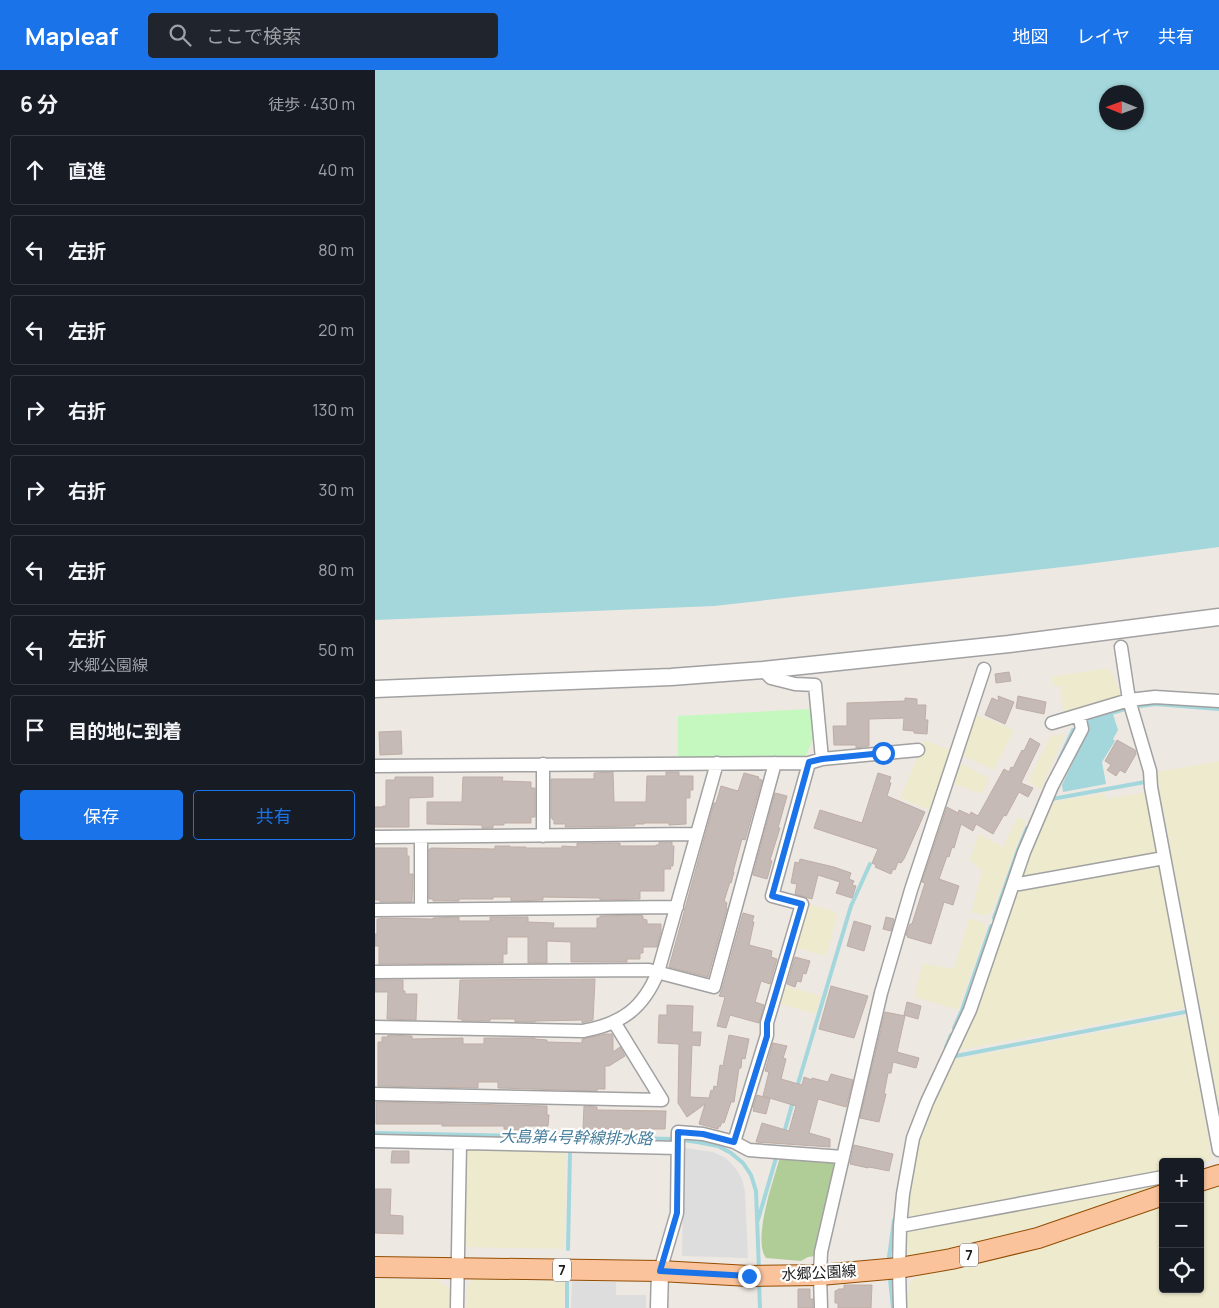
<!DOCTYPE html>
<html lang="ja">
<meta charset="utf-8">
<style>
:root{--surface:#171b24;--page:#20242c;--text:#f1f3f6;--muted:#9ea1a6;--line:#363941;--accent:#1a73e8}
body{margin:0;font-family:Manrope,"Noto Sans JP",sans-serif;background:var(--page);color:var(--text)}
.controls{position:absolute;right:15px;bottom:15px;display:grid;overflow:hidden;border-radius:5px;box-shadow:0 1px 4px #0004}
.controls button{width:45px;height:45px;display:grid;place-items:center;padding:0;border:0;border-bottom:1px solid var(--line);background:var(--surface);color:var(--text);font:25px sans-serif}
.compass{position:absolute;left:724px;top:15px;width:45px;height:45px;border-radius:50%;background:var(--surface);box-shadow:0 1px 4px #0004;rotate:271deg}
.stop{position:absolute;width:15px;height:15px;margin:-11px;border:4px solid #1a73e8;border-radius:50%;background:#fff}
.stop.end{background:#1a73e8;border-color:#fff;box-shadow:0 1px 5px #0008}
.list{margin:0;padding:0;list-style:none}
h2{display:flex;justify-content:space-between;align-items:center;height:65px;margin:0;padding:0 20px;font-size:21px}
h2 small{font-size:16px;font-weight:400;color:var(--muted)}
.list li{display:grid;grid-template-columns:32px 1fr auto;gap:15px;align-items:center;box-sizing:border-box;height:70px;margin:0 10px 10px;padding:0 10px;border:1px solid var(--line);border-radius:5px}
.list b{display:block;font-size:19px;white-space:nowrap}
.list p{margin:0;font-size:16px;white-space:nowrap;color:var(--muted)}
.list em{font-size:16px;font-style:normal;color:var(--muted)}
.actions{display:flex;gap:10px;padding:15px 20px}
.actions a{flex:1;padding:11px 0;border:1px solid var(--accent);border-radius:5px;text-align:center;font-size:18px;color:var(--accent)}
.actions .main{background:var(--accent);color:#fff}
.icon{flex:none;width:28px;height:28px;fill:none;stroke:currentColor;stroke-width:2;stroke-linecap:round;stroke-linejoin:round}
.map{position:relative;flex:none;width:844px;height:1238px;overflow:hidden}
header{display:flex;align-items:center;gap:30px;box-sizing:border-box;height:70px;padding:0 25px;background:var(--accent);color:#fff}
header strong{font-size:24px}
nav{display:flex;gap:28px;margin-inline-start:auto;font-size:18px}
.search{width:350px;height:45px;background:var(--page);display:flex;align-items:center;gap:12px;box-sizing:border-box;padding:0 18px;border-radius:5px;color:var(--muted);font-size:19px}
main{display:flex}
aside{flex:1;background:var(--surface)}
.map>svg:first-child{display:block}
.farmland{fill:#edeace}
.forest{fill:#b0cd98}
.park{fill:#c4f8bf}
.parking{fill:#ddd}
.water{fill:#a3d7db;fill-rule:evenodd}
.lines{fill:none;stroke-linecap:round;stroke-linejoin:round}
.stream{stroke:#a3d7db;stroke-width:4}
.building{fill:#c5bab6;stroke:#bfada5}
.minor-casing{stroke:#a1a1a1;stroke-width:15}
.tertiary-casing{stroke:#a1a1a1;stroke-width:19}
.primary-casing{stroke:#934d03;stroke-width:22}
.minor{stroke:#fff;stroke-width:12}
.tertiary{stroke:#fff;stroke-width:16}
.primary{stroke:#fac39c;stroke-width:20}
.route{stroke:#1a73e8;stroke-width:6}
.labels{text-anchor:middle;stroke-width:4.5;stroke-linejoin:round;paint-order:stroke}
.shield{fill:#fff;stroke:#616161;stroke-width:1}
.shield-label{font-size:14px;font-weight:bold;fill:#1d1d1d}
.street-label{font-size:15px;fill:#1d1d1d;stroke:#fff}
.water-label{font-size:16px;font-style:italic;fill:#457d9b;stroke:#fff}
</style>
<header>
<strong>Mapleaf</strong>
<div class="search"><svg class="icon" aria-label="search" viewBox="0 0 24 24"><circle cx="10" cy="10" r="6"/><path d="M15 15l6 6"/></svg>ここで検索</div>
<nav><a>地図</a><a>レイヤ</a><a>共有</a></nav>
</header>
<main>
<aside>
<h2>6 分<small>徒歩 · 430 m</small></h2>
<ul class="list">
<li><svg class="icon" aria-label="ahead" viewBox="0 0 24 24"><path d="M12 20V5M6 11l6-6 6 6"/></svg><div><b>直進</b></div><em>40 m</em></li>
<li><svg class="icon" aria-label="left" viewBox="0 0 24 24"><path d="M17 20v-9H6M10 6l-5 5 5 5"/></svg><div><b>左折</b></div><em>80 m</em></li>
<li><svg class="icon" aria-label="left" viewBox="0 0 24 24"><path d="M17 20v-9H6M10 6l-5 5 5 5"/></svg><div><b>左折</b></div><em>20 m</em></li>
<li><svg class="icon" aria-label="right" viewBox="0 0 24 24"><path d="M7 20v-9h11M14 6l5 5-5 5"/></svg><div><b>右折</b></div><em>130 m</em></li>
<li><svg class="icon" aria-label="right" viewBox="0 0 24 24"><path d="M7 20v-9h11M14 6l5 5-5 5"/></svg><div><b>右折</b></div><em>30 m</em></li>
<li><svg class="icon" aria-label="left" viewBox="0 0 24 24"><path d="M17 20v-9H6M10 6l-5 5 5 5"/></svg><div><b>左折</b></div><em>80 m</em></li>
<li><svg class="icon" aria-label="left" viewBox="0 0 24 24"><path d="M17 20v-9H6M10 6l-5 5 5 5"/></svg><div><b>左折</b><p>水郷公園線</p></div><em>50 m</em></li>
<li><svg class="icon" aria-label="arrive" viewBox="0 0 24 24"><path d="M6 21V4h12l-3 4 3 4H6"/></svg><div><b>目的地に到着</b></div></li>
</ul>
<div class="actions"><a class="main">保存</a><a>共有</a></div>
</aside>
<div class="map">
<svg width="844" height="1238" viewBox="0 0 844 1238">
<rect width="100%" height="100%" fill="#eee8e3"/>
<!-- farmland -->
<path class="farmland" d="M731 598 736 601 745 621 743 627 688 644 686 616H678L676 607Z
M599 644 639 660 619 700 591 687 586 682Z
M690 664 666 719 653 712 676 665Z
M550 670 578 681 557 741 525 728Z
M844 691V1038L781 702Z
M582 695H589L614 708 607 724 576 713Z
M771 722 782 786 645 811 675 732 730 723 731 729Z
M643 747 651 751 617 842 609 846 596 842 607 802 605 798 594 790 604 764 628 777Z
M784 793 810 938 584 980 598 944 642 819Z
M431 833 463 843 451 886 419 877Z
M594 848 607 852 612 858 583 940 539 927 548 893 579 899Z
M407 915 446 926 441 944 402 933Z
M812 946 837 1089 836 1090 825 1094V1092H788V1103L531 1149 542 1074 550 1049 576 990Z
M91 1079 191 1081 189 1179 93 1177 89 1174Z
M783 1112 784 1117 644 1162 573 1179 535 1186 530 1183V1160Z
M844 1116V1238H531L535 1213 545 1204 582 1199 650 1182 788 1135V1219H825V1123Z
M0 1209 62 1210 77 1220V1238H0Z
M98 1209 190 1211 189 1238H91L92 1218Z"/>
<!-- forest -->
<path class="forest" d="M405 1087 460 1090 462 1096 440 1186 433 1187 426 1191 391 1188C377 1170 399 1109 405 1087Z"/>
<!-- park -->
<path class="park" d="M434 639C442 660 440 667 430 687H303V646Z"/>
<!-- parking -->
<path class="parking" d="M309 1078 338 1082 351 1088 361 1099 367 1109 370 1122 373 1188 307 1186Z
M197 1211 241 1212V1225H271V1238H196Z"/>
<!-- water -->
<path class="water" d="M0 0H844V477L705 495 339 536 0 550ZM732 22H762V52H732Z
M737 641 743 660 738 669 740 671 727 692 731 714 688 722 687 715 712 662 709 649Z"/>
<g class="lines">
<!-- stream -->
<path class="stream" d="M765 636 780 634 844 639
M733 644 750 639
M684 690 698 660
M677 729 770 712
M619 848 643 780 652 758
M579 958 587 940 616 856
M571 977 576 965
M581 986 810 942
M422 1017 476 836 495 794
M0 1063 299 1069 322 1072 343 1076 356 1083 368 1093 376 1105 381 1121 384 1201
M409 1063 418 1031
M383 1150 401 1088
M193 1179 195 1082
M514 1187 519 1150
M515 1209 518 1238
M384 1213 385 1238
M192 1238V1213"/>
</g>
<!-- building -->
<path class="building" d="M634 602 636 611 621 613 620 604Z
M623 626 639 632 630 654 610 645 617 628 624 631Z
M643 626 671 632 669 644 641 638Z
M530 628 542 629V635H551L550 650H553L552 664 539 663V661L528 660 529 648 494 649V676L481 678V675H459L458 656H472V633L530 631Z
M26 661 27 684 5 685 4 662Z
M655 668 665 674 646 713 658 718 653 727 644 722 631 746 629 745 618 764 601 754 598 761 586 754 579 778 577 777 574 787 572 786 564 809 584 816 578 835 569 832 556 874 532 867 533 866 531 865 535 854H537L550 813 547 812 572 737 583 743 584 740 595 745 596 742 603 746 629 699 634 702 636 697 638 698 647 680 649 681Z
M742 670 760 680 761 684 750 703 745 700 741 706 732 700 736 695 730 691Z
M238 702 239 732H271L272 706H291V702H304V706H318V720H315V728H311V754L294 755V753H269V754H260V756L190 757 191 754H179V750L177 749 176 747V709H219V703Z
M369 703 384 707 383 709 387 710 370 770 367 769 358 802H359L356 813 355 812 349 831 352 833 351 838H352L333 907 294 897 339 733H341L346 716 363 721Z
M503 703 516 707 514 712 516 713 512 726 550 742 529 789 526 793 523 792 520 800 518 799 516 804 500 797 501 795 497 793 503 779 439 758 445 740 487 753Z
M20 707H58V727L34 728V757H0V737H8V736H11V710H20Z
M88 707H128L127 711 156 712V718H160V747H156V753H129V755H118V758H107V755L52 754V732H87Z
M400 723 412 726 403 758H405L395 790 397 791 392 809 378 805Z
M284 772H297V776H299L298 796H295L296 799H289V821H265V829L225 830V828L168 827V830L136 831V827H118V829H84V831H58V829H54V779H56V778L120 779V776H135V777H151V778H187V776L202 777V773H245V776H281V775H284Z
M0 778H32V786H34V804H38L37 832H5V830H0Z
M425 789 459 797 476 803 474 809 479 811 477 815 481 816 477 828 461 823 465 812 443 805 437 829 420 824 422 814 416 813 420 792 424 793Z
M368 843 379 846 377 852H379L374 875 397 881 396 887 402 889 395 914 386 911 380 932 389 935 384 953 355 945 351 958 342 956 350 927 344 926 347 919Z
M265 845 268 846V849L272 850V854H286V861L282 877H268V883H265V889H252V892H196V872L172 871V893H153V867H132V884H128V893L4 894V876H0V864H2V849H5V848L58 849V848L84 847V851H115V847H153V852L179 853 178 858H222V848H225V846Z
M511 847 519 849 516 861 508 859Z
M479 851 496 856 489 881 472 876Z
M420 887 435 891 431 904 428 903 426 912 422 911 420 917 412 914Z
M220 909 218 950 207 953V950L161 951 160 952H140V949H115V951H87V949H83L85 910Z
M0 910H28V921H30V924H42L41 950 12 949 13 922H0Z
M456 916 493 926 479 968 444 959Z
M532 932 546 936 543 949 529 945Z
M292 935 318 936 317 962H326L325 976 317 975 315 1027 334 1028 336 1020 338 1021 339 1016 342 1017 345 995 348 996 354 965 374 969 370 989 367 988 366 998H364L359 1032H356L349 1053 347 1052 345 1057 344 1056 343 1059 324 1054 330 1034 312 1047 303 1033 304 974 283 973 284 945H292Z
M510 942 530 946 522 982 544 988 541 998 518 992 516 1003H513L509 1024H511L504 1052 485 1048Z
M231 964H237L238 966V982L245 977 250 986 234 996H230V1019H222V1021L123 1018V1012H103V1018L3 1016V972H7V967H13V965L37 966V969L88 968V974H109V968H160V969L172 970V972L207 973V969Z
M398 973 412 976 408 988 411 989 406 1009 427 1015 429 1007 437 1010V1008L453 1012 456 1004 478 1010 471 1037 443 1029 434 1063 455 1069V1077L381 1072 387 1053 414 1061 421 1036 388 1026 394 1002 390 1001Z
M382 1025 395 1029 391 1044 378 1041 379 1038H378Z
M1 1032 172 1036V1045H174L173 1056H150V1059H147V1060L129 1059V1056H67V1054H1Z
M209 1036 222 1037V1040L291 1041 290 1059H208Z
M479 1075 518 1084 514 1101 494 1097 493 1098 475 1094Z
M17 1081H34V1093H16Z
M0 1119H16L15 1145 28 1146V1164L0 1163Z
M469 1215H497L496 1238H463V1233H460V1221L463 1220V1219H469Z
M423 1219H435V1229H438V1238H423Z"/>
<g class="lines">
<!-- minor casing -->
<g class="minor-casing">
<path id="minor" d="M746 577 754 630 775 701 776 717 844 1080
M677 653 754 630 780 627 844 631
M447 689 543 680
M168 694V766
M0 696 434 693 447 689 440 615 420 614 396 608 388 600
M0 767 322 764
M638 814H644L789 788
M46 839V767
M0 840 302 837
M0 902 274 900 339 917 400 693
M0 957 208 961C246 954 268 939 283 902L342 693
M0 1024 287 1030 239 952
M0 1071 303 1078
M359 1072 392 965V953L427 834 397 826 434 693
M525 1156 788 1107
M285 1201 302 1143 303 1062 328 1064 344 1068 359 1072 374 1080 468 1087
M82 1238 85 1073
M446 1238 445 1205 446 1182 506 923 536 820 609 599
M525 1238 524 1198 525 1156 528 1124 538 1068 552 1032 595 940 649 782 677 716 707 659 704 645"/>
</g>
<!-- tertiary casing -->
<g class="tertiary-casing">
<path id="tertiary" d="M0 619 296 607 388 600 634 574 844 547
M284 1238 285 1201"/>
</g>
<!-- primary casing -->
<g class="primary-casing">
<path id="primary" d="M825 1111 844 1105
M0 1197 285 1201 374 1206 445 1205 524 1198 576 1189 663 1168 788 1125"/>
</g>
<!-- minor -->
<use href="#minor" class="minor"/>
<!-- tertiary -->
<use href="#tertiary" class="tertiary"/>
<!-- primary -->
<use href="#primary" class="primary"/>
</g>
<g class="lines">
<!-- route -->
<path class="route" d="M374 1206 285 1201 302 1143 303 1062 328 1064 359 1072 392 966V953L427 834 397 826 434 692 447 689 508 683"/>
</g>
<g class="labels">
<!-- shield labels -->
<g class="shield">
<rect x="585" y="1173.5" width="18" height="23" rx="4"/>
<rect x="178" y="1188.5" width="18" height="23" rx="4"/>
</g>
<g class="shield-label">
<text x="594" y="1190">7</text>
<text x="187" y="1205">7</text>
</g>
<!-- street labels -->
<g class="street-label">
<text transform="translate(444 1203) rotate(-3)" y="5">水郷公園線</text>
</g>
<!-- water labels -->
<g class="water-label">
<text transform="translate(201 1067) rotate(1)" y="6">大島第4号幹線排水路</text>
</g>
</g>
</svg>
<div class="controls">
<button>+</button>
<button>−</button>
<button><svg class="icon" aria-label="locate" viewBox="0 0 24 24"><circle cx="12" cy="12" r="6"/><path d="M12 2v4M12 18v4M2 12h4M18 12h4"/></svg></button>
</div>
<svg class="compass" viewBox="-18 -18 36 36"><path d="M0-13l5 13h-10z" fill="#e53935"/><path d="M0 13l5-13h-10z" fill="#9ea1a6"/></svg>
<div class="stop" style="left:508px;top:683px"></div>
<div class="stop end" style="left:374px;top:1206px"></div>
</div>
</main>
